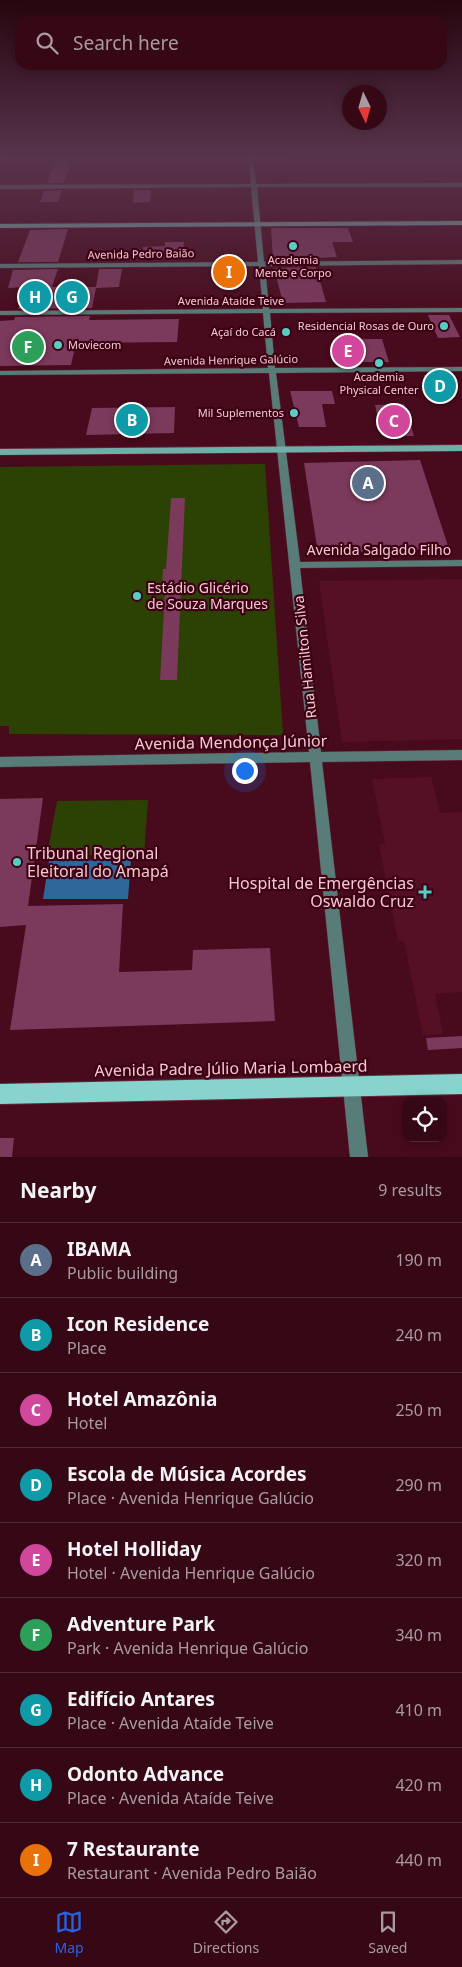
<!DOCTYPE html>
<meta charset="utf-8">
<style>
:root{--surface:#360816;--page:#411623;--text:#f1f3f6;--muted:#aa9aa1;--line:#502935;--accent:#2563eb}
body{margin:0;font-family:"Noto Sans",sans-serif;background:var(--page);color:var(--text)}
.controls{position:absolute;right:15px;bottom:15px;display:grid;overflow:hidden;border-radius:10px;box-shadow:0 2px 12px #0003}
.controls button{width:45px;height:45px;display:grid;place-items:center;padding:0;border:0;border-bottom:1px solid var(--line);background:var(--surface);color:var(--text);font:25px sans-serif}
.compass{position:absolute;left:342px;top:85px;width:45px;height:45px;border-radius:50%;background:var(--surface);box-shadow:0 2px 12px #0003;rotate:175deg}
.you{position:absolute;left:244px;top:770px;width:18px;height:18px;margin:-12px;border:4px solid #fff;border-radius:50%;background:#1a73e8;box-shadow:0 0 0 8px #1a73e833}
.badge{display:grid;place-items:center;width:32px;height:32px;border-radius:50%;background:var(--accent);color:#fff;font-size:16px;font-weight:700}
.pin{position:absolute;translate:-50% -50%;border:2px solid #fff;box-shadow:0 1px 5px #0006}
.list{margin:0;padding:0;list-style:none}
h2{display:flex;justify-content:space-between;align-items:center;height:65px;margin:0;padding:0 20px;font-size:21px}
h2 small{font-size:16px;font-weight:400;color:var(--muted)}
.list li{display:grid;grid-template-columns:32px 1fr auto;gap:15px;align-items:center;box-sizing:border-box;height:75px;padding:0 20px;border-top:1px solid var(--line)}
.list b{display:block;font-size:19px;white-space:nowrap}
.list p{margin:0;font-size:16px;white-space:nowrap;color:var(--muted)}
.list em{font-size:16px;font-style:normal;color:var(--muted)}
.icon{flex:none;width:28px;height:28px;fill:none;stroke:currentColor;stroke-width:2;stroke-linecap:round;stroke-linejoin:round}
.map{position:relative;flex:none;width:462px;height:1157px;overflow:hidden}
.search{position:absolute;background:var(--surface);box-shadow:0 2px 12px #0003;left:15px;right:15px;top:15px;height:55px;display:flex;align-items:center;gap:12px;box-sizing:border-box;padding:0 18px;border-radius:15px;color:var(--muted);font-size:19px}
.sheet{height:740px;background:var(--surface)}
nav{display:flex;justify-content:space-around;align-items:center;box-sizing:border-box;height:70px;border-top:1px solid var(--line);background:var(--surface);font-size:14px;color:var(--muted)}
nav a{display:grid;justify-items:center;gap:2px}
nav .on{color:var(--accent)}
.map>svg:first-child{display:block}
.built{fill:#561025}
.green{fill:#2c4104}
.water{fill:#2e689b}
.building{fill:#7b395c}
.lines{fill:none;stroke-linecap:round;stroke-linejoin:round}
.street-casing{stroke:#632a3a;stroke-width:1}
.secondary-casing{stroke:#632a3a;stroke-width:1}
.primary-casing{stroke:#632a3a;stroke-width:2}
.street{fill:#587d79;fill-rule:evenodd}
.secondary{fill:#72aea8;fill-rule:evenodd}
.primary{fill:#86d4cd;fill-rule:evenodd}
.poi-dot{fill:#55cec4;stroke:#3d0014;stroke-width:2}
.labels{text-anchor:middle;stroke-width:4.5;stroke-linejoin:round;paint-order:stroke}
.far-street-label{font-size:11px;fill:#f2cad0;stroke:#3d0014}
.far-poi-label{font-size:11px;fill:#f2cad0;stroke:#3d0014;text-anchor:end}
.street-label{font-size:14px;fill:#f2cad0;stroke:#3d0014}
.poi-label{font-size:14px;fill:#f2cad0;stroke:#3d0014;text-anchor:start}
.near-street-label{font-size:16px;fill:#f2cad0;stroke:#3d0014}
.near-poi-label{font-size:16px;fill:#f2cad0;stroke:#3d0014;text-anchor:start}
</style>
<div class="map">
<svg width="462" height="1157" viewBox="0 0 462 1157">
<rect width="100%" height="100%" fill="#480b1d"/>
<!-- built -->
<path class="built" d="M462 579V739L342 742 319 581Z
M431 777 440 813 462 812V992L435 994 443 1034 423 1035 404 941H398L379 844H385L372 779Z"/>
<!-- green -->
<path class="green" d="M265 464 283 735 9 734V726H0V467Z
M148 800 144 855H47L57 801Z"/>
<!-- water -->
<path class="water" d="M131 860 128 899H43L49 861Z"/>
<!-- building -->
<path class="building" d="M55 161H72L64 183H47Z
M62 190 58 202H40L44 191Z
M134 190H151L150 202 133 203Z
M271 228H348L353 242H332L337 257 273 260Z
M68 229 58 262H18L30 230Z
M165 242H184L183 258 142 259 143 247 165 246Z
M316 267 326 302 283 303 274 268Z
M58 269 52 287H96L99 269H122L119 287 96 288 92 308 18 309 27 287 8 288 13 270Z
M428 315H449L460 337 438 338Z
M90 316 89 320 179 319 177 342 76 343 71 365 0 366V321L14 320 15 317Z
M359 339H382L389 362H338L334 340Z
M424 375H447L456 397 433 398Z
M290 391H332L335 404H322L326 427H299Z
M404 404 414 436H382L375 405Z
M175 407 174 433 86 435 92 408Z
M420 460 449 549 318 553 304 463Z
M171 498H185L177 680H160L165 592H162L163 569H166Z
M43 798 28 906 123 904 119 972 192 970 193 950 270 948 275 1021 10 1030 26 925 0 927V799Z
M462 1036V1048L428 1050 426 1038Z
M0 1138H14L12 1157H0Z"/>
<g class="lines">
<!-- street casing -->
<g class="street-casing">
<path id="street" d="M0 157H315L253 159 256 184 462 183V187H257L264 262 462 260V264L265 266 269 309 462 308V312L270 313 275 368 462 367V371L276 373 300 562 462 560V566L300 568 321 752 462 750V760L322 762 368 1157H350L310 762 0 767V757L309 752 269 373 0 375V371L268 368 263 313 0 315V311L263 309 259 266 0 268V264L258 262 251 187 0 189V185L251 184 249 159H1Z"/>
</g>
<!-- secondary casing -->
<g class="secondary-casing">
<path id="secondary" d="M462 221V225L0 228V224Z
M462 445V451L0 455V449Z"/>
</g>
<!-- primary casing -->
<g class="primary-casing">
<path id="primary" d="M0 157H4L0 161Z
M462 1074V1094L0 1104V1084Z"/>
</g>
<!-- street -->
<use href="#street" class="street"/>
<!-- secondary -->
<use href="#secondary" class="secondary"/>
<!-- primary -->
<use href="#primary" class="primary"/>
</g>
<!-- sky -->
<linearGradient id="sky" x2="0" y2="1"><stop stop-color="#280610"/><stop offset="0.49" stop-color="#58344c"/><stop offset="1" stop-color="#58344c" stop-opacity="0"/></linearGradient>
<rect width="462" height="319" fill="url(#sky)"/>
<!-- markers -->
<g class="poi-dot">
<circle cx="293" cy="246" r="5"/>
<circle cx="444" cy="326" r="5"/>
<circle cx="286" cy="332" r="5"/>
<circle cx="58" cy="345" r="5"/>
<circle cx="379" cy="363" r="5"/>
<circle cx="294" cy="413" r="5"/>
<circle cx="137" cy="596" r="5"/>
<circle cx="17" cy="862" r="5"/>
<path d="M422.5 884.5h5v5h5v5h-5v5h-5v-5h-5v-5h5z"/>
</g>
<g class="labels">
<!-- far-street labels -->
<g class="far-street-label">
<text transform="translate(141 254) rotate(-1)" y="4">Avenida Pedro Baião</text>
<text x="231" y="305">Avenida Ataíde Teive</text>
<text transform="translate(231 360) rotate(-1)" y="4">Avenida Henrique Galúcio</text>
</g>
<!-- far-poi labels -->
<g class="far-poi-label">
<text x="293" y="264" text-anchor="middle">Academia<tspan x="293" dy="13">Mente e Corpo</tspan></text>
<text x="434" y="330">Residencial Rosas de Ouro</text>
<text x="276" y="336">Açaí do Cacá</text>
<text x="68" y="349" text-anchor="start">Moviecom</text>
<text x="379" y="381" text-anchor="middle">Academia<tspan x="379" dy="13">Physical Center</tspan></text>
<text x="284" y="417">Mil Suplementos</text>
</g>
<!-- street labels -->
<g class="street-label">
<text x="379" y="555">Avenida Salgado Filho</text>
<text transform="translate(305 657) rotate(-96)" y="5">Rua Hamilton Silva</text>
</g>
<!-- poi labels -->
<g class="poi-label">
<text x="147" y="593">Estádio Glicério<tspan x="147" dy="16">de Souza Marques</tspan></text>
</g>
<!-- near-street labels -->
<g class="near-street-label">
<text transform="translate(231 742) rotate(-1)" y="6">Avenida Mendonça Júnior</text>
<text transform="translate(231 1068) rotate(-1)" y="6">Avenida Padre Júlio Maria Lombaerd</text>
</g>
<!-- near-poi labels -->
<g class="near-poi-label">
<text x="27" y="859">Tribunal Regional<tspan x="27" dy="18">Eleitoral do Amapá</tspan></text>
<text x="414" y="889" text-anchor="end">Hospital de Emergências<tspan x="414" dy="18">Oswaldo Cruz</tspan></text>
</g>
</g>
</svg>
<div class="controls">
<button><svg class="icon" aria-label="locate" viewBox="0 0 24 24"><circle cx="12" cy="12" r="6"/><path d="M12 2v4M12 18v4M2 12h4M18 12h4"/></svg></button>
</div>
<svg class="compass" viewBox="-18 -18 36 36"><path d="M0-13l5 13h-10z" fill="#e53935"/><path d="M0 13l5-13h-10z" fill="#aa9aa1"/></svg>
<div class="you"></div>
<div class="pin badge" style="left:368px;top:483px;background:#5c6f8a">A</div>
<div class="pin badge" style="left:132px;top:420px;background:#0f9aa8">B</div>
<div class="pin badge" style="left:394px;top:421px;background:#d1479c">C</div>
<div class="pin badge" style="left:440px;top:386px;background:#0f9aa8">D</div>
<div class="pin badge" style="left:348px;top:351px;background:#d1479c">E</div>
<div class="pin badge" style="left:28px;top:347px;background:#2e9e5b">F</div>
<div class="pin badge" style="left:72px;top:297px;background:#0f9aa8">G</div>
<div class="pin badge" style="left:35px;top:297px;background:#0f9aa8">H</div>
<div class="pin badge" style="left:229px;top:272px;background:#e8710a">I</div>
<div class="search"><svg class="icon" aria-label="search" viewBox="0 0 24 24"><circle cx="10" cy="10" r="6"/><path d="M15 15l6 6"/></svg>Search here</div>
</div>
<section class="sheet">
<h2>Nearby<small>9 results</small></h2>
<ul class="list">
<li><span class="badge" style="background:#5c6f8a">A</span><div><b>IBAMA</b><p>Public building</p></div><em>190 m</em></li>
<li><span class="badge" style="background:#0f9aa8">B</span><div><b>Icon Residence</b><p>Place</p></div><em>240 m</em></li>
<li><span class="badge" style="background:#d1479c">C</span><div><b>Hotel Amazônia</b><p>Hotel</p></div><em>250 m</em></li>
<li><span class="badge" style="background:#0f9aa8">D</span><div><b>Escola de Música Acordes</b><p>Place · Avenida Henrique Galúcio</p></div><em>290 m</em></li>
<li><span class="badge" style="background:#d1479c">E</span><div><b>Hotel Holliday</b><p>Hotel · Avenida Henrique Galúcio</p></div><em>320 m</em></li>
<li><span class="badge" style="background:#2e9e5b">F</span><div><b>Adventure Park</b><p>Park · Avenida Henrique Galúcio</p></div><em>340 m</em></li>
<li><span class="badge" style="background:#0f9aa8">G</span><div><b>Edifício Antares</b><p>Place · Avenida Ataíde Teive</p></div><em>410 m</em></li>
<li><span class="badge" style="background:#0f9aa8">H</span><div><b>Odonto Advance</b><p>Place · Avenida Ataíde Teive</p></div><em>420 m</em></li>
<li><span class="badge" style="background:#e8710a">I</span><div><b>7 Restaurante</b><p>Restaurant · Avenida Pedro Baião</p></div><em>440 m</em></li>
</ul>
</section>
<nav>
<a class="on"><svg class="icon" aria-label="map" viewBox="0 0 24 24"><path d="M3 6l6-2 6 2 6-2v14l-6 2-6-2-6 2zM9 4v14M15 6v14"/></svg>Map</a>
<a><svg class="icon" aria-label="directions" viewBox="0 0 24 24"><path d="M12 3l9 9-9 9-9-9zM9 14v-3h6M13 9l2 2-2 2"/></svg>Directions</a>
<a><svg class="icon" aria-label="saved" viewBox="0 0 24 24"><path d="M7 4h10v16l-5-4-5 4z"/></svg>Saved</a>
</nav>
